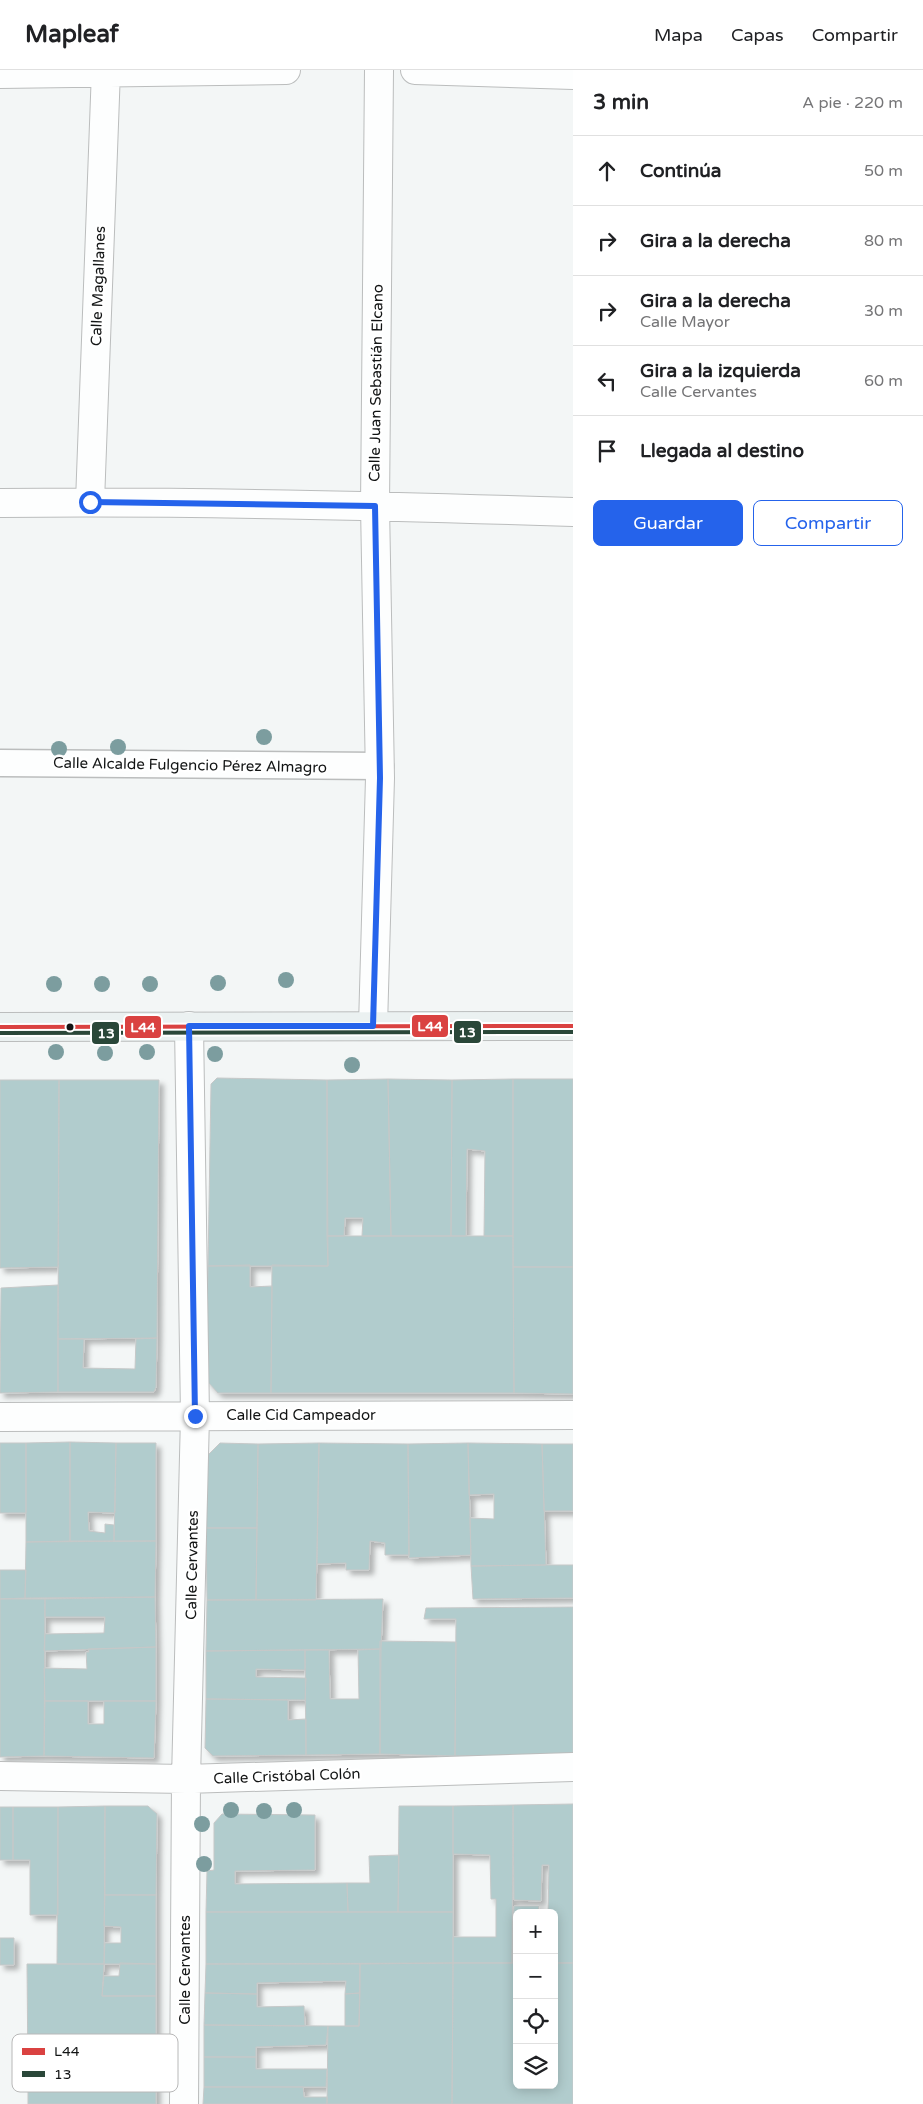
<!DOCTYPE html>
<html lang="es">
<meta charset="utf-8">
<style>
:root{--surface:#fff;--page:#f6f6f6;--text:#202124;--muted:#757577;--line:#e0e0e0;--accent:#2563eb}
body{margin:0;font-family:"Varela Round",sans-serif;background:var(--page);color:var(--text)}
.controls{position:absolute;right:15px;bottom:15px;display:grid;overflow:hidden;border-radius:8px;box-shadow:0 2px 12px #0003}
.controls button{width:45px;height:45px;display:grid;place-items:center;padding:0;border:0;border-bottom:1px solid var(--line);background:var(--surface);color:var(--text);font:25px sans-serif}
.stop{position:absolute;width:15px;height:15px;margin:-11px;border:4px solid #2563eb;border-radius:50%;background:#fff}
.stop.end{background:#2563eb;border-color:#fff;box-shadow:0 1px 5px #0008}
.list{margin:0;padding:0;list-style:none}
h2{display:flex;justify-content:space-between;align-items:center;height:65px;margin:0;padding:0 20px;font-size:21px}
h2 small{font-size:16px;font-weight:400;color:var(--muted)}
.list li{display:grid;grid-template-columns:32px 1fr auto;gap:15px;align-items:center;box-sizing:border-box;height:70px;padding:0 20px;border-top:1px solid var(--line)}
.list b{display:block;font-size:19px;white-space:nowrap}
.list p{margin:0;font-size:16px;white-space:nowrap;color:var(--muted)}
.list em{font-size:16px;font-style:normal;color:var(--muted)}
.actions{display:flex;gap:10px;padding:15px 20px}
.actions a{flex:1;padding:11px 0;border:1px solid var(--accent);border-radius:8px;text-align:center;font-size:18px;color:var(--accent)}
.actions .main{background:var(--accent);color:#fff}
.icon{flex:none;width:28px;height:28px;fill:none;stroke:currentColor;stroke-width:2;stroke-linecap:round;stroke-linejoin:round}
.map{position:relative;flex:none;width:573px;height:2034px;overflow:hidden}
header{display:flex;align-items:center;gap:30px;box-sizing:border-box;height:70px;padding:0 25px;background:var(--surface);border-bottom:1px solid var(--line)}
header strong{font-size:24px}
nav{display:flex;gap:28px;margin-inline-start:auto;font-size:18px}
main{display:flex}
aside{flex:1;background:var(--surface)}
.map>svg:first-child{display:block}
.building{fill:#b1cccd;stroke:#c6c8c8;filter:url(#shadow)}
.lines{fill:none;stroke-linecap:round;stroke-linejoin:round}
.pedestrian-casing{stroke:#bbbdbd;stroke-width:29}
.minor-casing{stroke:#bbbdbd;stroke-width:30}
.secondary-casing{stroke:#bbbdbd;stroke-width:30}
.pedestrian{stroke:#fdfefe;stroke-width:26}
.minor{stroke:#fdfefe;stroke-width:28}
.secondary{stroke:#ebf1f1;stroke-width:28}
.bus-1-casing{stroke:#fff;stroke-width:8}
.bus-2-casing{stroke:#fff;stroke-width:8}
.bus-1{stroke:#da4241;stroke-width:4}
.bus-2{stroke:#2a4739;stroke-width:4}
.tree{fill:#7c9d9f}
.route{stroke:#2563eb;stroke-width:6}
.bus-dot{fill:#121414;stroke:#fff;stroke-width:2}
.labels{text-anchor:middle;stroke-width:5;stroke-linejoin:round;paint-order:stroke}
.street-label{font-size:15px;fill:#121414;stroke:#fff}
.key{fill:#fff;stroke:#b8b8b8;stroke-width:1}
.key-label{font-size:14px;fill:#121414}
.line-badge{stroke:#fff;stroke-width:2}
.badge-label{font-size:14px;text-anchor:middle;font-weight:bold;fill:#fff}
</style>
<header>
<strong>Mapleaf</strong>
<nav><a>Mapa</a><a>Capas</a><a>Compartir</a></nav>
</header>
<main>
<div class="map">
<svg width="573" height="2034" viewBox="0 0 573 2034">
<defs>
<filter id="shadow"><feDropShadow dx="4.5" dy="4.5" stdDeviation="2.5" flood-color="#0004"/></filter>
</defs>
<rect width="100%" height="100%" fill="#f3f6f6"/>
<!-- building -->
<path class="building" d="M217 1008 327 1010 328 1196H208L211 1014Z
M388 1009 452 1010 451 1166H391Z
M388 1009 391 1166H362L363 1148H345L344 1166H327V1010Z
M513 1009H573V1197H513Z
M513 1009V1166H484L485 1081 467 1079 466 1166H451L452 1010Z
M0 1010H59L58 1197 0 1198Z
M59 1010H159L157 1268 58 1269Z
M327 1166H513L514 1323H271L272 1195 328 1196Z
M250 1195V1217L272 1216 271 1323H218L206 1310 208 1196Z
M513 1197H573V1324L514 1323Z
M58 1215V1322L0 1323 1 1218Z
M157 1268 156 1317 154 1322H58V1269H84L83 1298 135 1299 136 1269Z
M70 1372V1471L26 1472V1373Z
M70 1372 116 1373 115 1443 88 1442 89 1461 105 1463V1454L114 1455V1471H70Z
M0 1373H26V1443H0Z
M116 1373H156V1471H114Z
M220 1373 258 1374 257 1458H206L207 1386Z
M319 1373 316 1530H256L258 1374Z
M319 1373 408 1374 409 1485H385V1473L370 1471 369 1500H346V1493L317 1494Z
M468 1373 471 1485 409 1488 408 1374Z
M468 1373 542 1374 546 1495 471 1496 470 1448 494 1449V1424L469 1425Z
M542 1374H573V1441H544Z
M206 1458H257L256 1530H207Z
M156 1471 155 1527 25 1528 26 1472Z
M546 1495H573V1528L473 1529 471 1496Z
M0 1500H26L25 1528 0 1529Z
M155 1527 156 1577 44 1581 45 1564 104 1563 105 1547H45V1529Z
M0 1529H45L44 1686 0 1687Z
M383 1529 381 1579 206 1581 207 1530Z
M573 1537V1684L455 1686 456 1549H424L426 1538Z
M380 1571 456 1572 455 1686 380 1684Z
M156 1577V1631H45L44 1598 87 1599 86 1582H89L88 1579Z
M381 1579 380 1684 306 1685 305 1580H329L330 1629H359L358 1580Z
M305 1580V1600L256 1599V1607L306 1608 305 1630 206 1629V1581Z
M206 1629 288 1630V1650L306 1649V1685L213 1686 205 1678Z
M45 1631H88V1654H104V1631H156L154 1688 44 1686Z
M573 1734V1893H554V1843H548L549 1795H542L541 1831 514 1830 513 1735Z
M513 1735 512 1893H453V1867H496V1829H491L490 1785 453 1784V1736Z
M105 1736 104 1894H57L58 1737Z
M105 1736H148L157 1744 156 1825H105Z
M399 1736H453V1842H398Z
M0 1737H13V1790H0Z
M13 1737H58V1845H30V1790H13Z
M222 1744 315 1745V1800L235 1801V1814L347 1813 348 1842H206L207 1801 214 1800V1753Z
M399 1785 398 1842H348L347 1813H370L369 1786Z
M105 1825H156V1894H104L105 1873H121V1857L104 1856Z
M514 1836H539L538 1843H517V1893H512Z
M206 1842H453V1893L206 1894Z
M0 1868H14V1895H0Z
M120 1893 156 1894V1926H102L104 1906H119Z
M453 1893 452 2034H327L328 1956H359L360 1894Z
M453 1893H517V2015H554V1893H573V2034H452Z
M27 1894H104L102 1926H156V2007L28 2005Z
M206 1894H360V1923L345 1924 346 1911 257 1913V1924L205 1923Z
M205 1923 257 1924V1937L304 1936 305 1956 204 1955Z
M360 1923 359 1956H345V1924Z
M204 1955 328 1956 326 1975 256 1977V1987H204Z
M204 1987H256V1999H327L326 2017H204Z
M28 2005 156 2007V2034H28Z
M204 2017H303L304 2027H327V2034H203Z"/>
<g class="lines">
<!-- pedestrian casing -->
<g class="pedestrian-casing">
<path id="pedestrian" d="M0 693 380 696"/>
</g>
<!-- minor casing -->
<g class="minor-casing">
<path id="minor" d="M415 0 573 5
M0 4 286 0
M90 432 106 0
M0 433C191 431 382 436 573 442
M373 956 380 708 375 436 379 0
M0 1347 573 1345
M0 1706 186 1709 573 1697
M184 2034 186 1709 195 1346 189 956"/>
</g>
<!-- secondary casing -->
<g class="secondary-casing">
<path id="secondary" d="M0 957 573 956"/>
</g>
<!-- pedestrian -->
<use href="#pedestrian" class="pedestrian"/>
<!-- minor -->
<use href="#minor" class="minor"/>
<!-- secondary -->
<use href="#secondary" class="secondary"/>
<!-- bus-1 casing -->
<g class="bus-1-casing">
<path id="bus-1" d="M0 957 573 956"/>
</g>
<!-- bus-2 casing -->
<g class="bus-2-casing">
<path id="bus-2" d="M0 963 573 962"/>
</g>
<!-- bus-1 -->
<use href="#bus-1" class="bus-1"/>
<!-- bus-2 -->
<use href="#bus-2" class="bus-2"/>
</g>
<!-- trees -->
<g class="tree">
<circle cx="264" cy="667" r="8"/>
<circle cx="118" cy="677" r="8"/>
<circle cx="59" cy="679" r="8"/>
<circle cx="286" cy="910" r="8"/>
<circle cx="218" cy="913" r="8"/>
<circle cx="54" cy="914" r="8"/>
<circle cx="102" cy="914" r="8"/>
<circle cx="150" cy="914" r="8"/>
<circle cx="56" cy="982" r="8"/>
<circle cx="147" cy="982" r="8"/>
<circle cx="105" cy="983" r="8"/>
<circle cx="215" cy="984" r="8"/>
<circle cx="352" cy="995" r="8"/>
<circle cx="231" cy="1740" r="8"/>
<circle cx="294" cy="1740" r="8"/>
<circle cx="264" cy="1741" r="8"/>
<circle cx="202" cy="1754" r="8"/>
<circle cx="204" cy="1794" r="8"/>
</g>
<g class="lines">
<!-- route -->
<path class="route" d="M90 432 375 436 380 708 373 956H189L195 1346"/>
</g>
<!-- markers -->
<circle class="bus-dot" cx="70" cy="957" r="4.5"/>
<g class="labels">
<!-- street labels -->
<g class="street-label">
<text transform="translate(98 216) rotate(-88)" y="5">Calle Magallanes</text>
<text transform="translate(376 313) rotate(-89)" y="5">Calle Juan Sebastián Elcano</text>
<text transform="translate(190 695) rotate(1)" y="5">Calle Alcalde Fulgencio Pérez Almagro</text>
<text x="301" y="1350">Calle Cid Campeador</text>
<text transform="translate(192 1495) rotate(-89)" y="5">Calle Cervantes</text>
<text transform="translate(287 1706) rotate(-2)" y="5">Calle Cristóbal Colón</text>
<text transform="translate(185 1900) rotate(-90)" y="5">Calle Cervantes</text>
</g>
</g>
<!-- legend -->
<rect x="12" y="1964" width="166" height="58" rx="8" class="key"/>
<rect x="22" y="1978" width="23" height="7" fill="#da4241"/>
<rect x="22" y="2001" width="23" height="6" fill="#2a4739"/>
<g class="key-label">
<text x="54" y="1986">L44</text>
<text x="54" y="2009">13</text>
</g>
<g class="line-badge">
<rect x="411" y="944" width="38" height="24" rx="5" fill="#da4241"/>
<rect x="124" y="945" width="38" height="24" rx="5" fill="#da4241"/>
<rect x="453" y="950" width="29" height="24" rx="5" fill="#2a4739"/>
<rect x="91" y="951" width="29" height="24" rx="5" fill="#2a4739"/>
</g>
<g class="badge-label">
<text x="430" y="961">L44</text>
<text x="143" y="962">L44</text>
<text x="467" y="967">13</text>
<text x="106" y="968">13</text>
</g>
</svg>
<div class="controls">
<button>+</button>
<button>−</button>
<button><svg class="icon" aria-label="locate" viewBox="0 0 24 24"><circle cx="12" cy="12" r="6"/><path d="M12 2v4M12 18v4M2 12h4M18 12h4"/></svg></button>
<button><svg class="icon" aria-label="layers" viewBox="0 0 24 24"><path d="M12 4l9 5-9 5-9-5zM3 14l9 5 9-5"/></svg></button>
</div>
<div class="stop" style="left:90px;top:432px"></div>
<div class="stop end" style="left:195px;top:1346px"></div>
</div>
<aside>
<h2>3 min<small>A pie · 220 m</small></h2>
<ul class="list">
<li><svg class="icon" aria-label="ahead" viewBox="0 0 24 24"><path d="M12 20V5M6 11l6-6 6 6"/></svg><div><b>Continúa</b></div><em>50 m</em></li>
<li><svg class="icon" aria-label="right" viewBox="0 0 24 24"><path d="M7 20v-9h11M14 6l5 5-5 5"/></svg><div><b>Gira a la derecha</b></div><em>80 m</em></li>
<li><svg class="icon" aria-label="right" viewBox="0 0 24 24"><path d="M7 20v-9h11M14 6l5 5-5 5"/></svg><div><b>Gira a la derecha</b><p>Calle Mayor</p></div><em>30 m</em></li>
<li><svg class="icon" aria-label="left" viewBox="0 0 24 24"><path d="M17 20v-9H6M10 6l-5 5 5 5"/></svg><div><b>Gira a la izquierda</b><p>Calle Cervantes</p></div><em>60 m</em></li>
<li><svg class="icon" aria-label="arrive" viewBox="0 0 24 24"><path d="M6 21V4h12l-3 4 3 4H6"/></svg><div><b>Llegada al destino</b></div></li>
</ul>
<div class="actions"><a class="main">Guardar</a><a>Compartir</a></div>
</aside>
</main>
